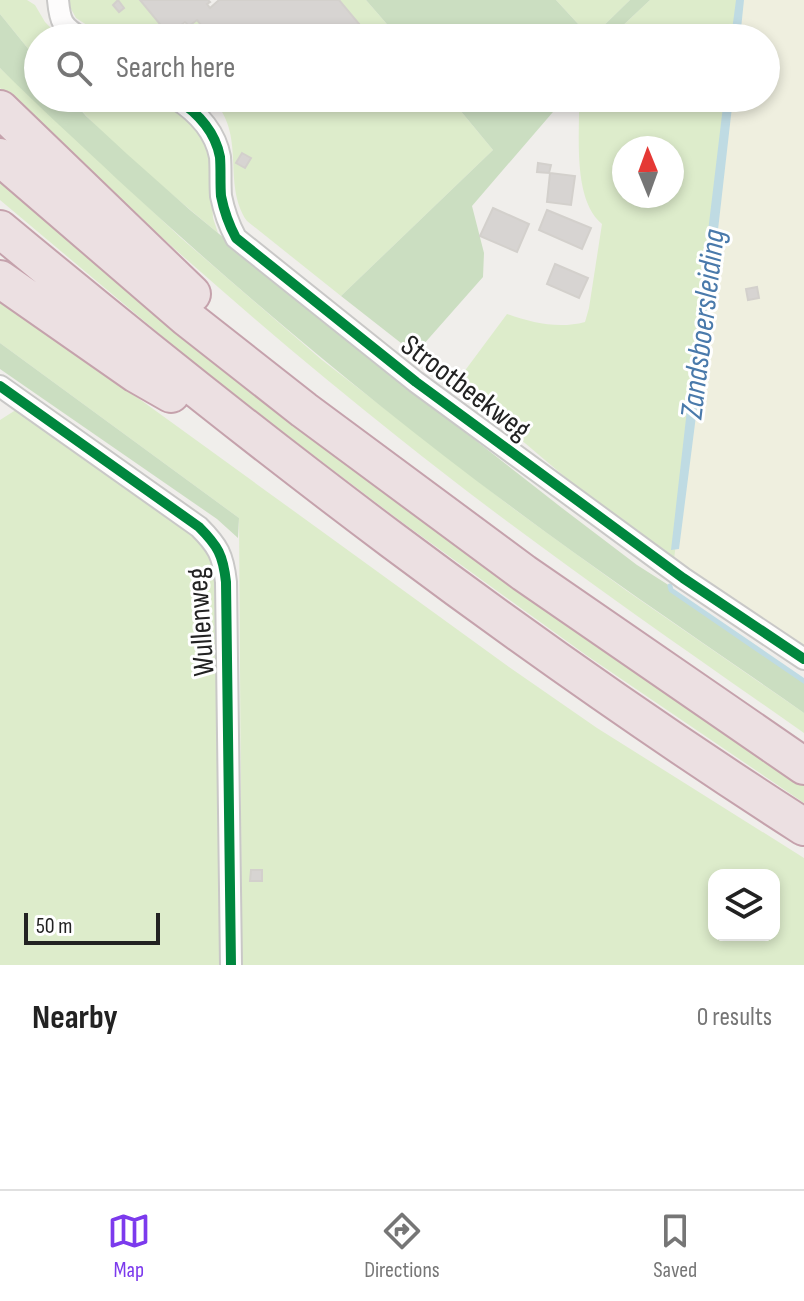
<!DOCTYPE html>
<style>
:root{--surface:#fff;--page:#f6f6f6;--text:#222;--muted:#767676;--line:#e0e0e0;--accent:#7c3aed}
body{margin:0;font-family:"Sofia Sans Condensed",sans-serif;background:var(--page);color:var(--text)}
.controls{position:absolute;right:24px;bottom:24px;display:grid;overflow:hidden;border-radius:16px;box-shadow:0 4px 12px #0003}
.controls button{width:72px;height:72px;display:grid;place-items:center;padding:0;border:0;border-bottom:2px solid var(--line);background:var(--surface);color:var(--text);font:40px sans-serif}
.compass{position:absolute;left:612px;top:136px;width:72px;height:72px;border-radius:50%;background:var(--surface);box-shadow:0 4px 12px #0003;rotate:359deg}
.scale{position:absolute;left:24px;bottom:20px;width:136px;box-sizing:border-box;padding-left:8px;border:4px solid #222;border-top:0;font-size:22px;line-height:28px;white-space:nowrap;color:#222;-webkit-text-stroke:6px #fff;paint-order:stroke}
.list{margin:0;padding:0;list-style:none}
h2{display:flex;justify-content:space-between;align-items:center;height:104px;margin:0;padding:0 32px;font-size:34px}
h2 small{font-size:26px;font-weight:400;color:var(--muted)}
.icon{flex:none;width:44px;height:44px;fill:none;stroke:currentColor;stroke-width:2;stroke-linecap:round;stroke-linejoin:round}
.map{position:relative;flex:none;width:804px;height:965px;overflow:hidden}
.search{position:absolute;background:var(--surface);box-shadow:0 4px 12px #0003;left:24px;right:24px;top:24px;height:88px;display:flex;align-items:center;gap:20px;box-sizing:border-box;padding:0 28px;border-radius:44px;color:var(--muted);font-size:30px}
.sheet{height:224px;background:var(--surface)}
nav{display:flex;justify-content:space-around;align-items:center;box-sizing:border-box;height:112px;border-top:2px solid var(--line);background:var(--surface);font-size:22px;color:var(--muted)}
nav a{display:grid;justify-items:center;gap:4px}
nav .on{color:var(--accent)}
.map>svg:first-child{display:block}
.farmland{fill:#efefdf}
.grass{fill:#ddeccb;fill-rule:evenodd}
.forest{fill:#cbdec1}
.water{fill:#bfdbe3}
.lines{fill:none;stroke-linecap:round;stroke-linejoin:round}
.stream{stroke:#bfdbe3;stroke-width:5}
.building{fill:#d7d4d2;stroke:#d3d0cc;stroke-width:2}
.minor-casing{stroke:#c9c8c7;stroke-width:24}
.motorway-casing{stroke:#c5a2ac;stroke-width:40}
.minor{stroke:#fdfcfc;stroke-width:20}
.motorway{stroke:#ece0e2;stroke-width:36}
.cycleway-casing{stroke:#fff;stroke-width:15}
.cycleway{stroke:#00873e;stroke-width:10}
.labels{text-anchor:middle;stroke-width:6;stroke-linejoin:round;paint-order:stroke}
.street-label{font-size:30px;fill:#222;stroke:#fff}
.water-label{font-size:32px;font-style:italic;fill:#4a7aab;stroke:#fff}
</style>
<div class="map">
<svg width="804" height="965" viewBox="0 0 804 965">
<rect width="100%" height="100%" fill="#f0eeeb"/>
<!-- farmland -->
<path class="farmland" d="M739 0H804V650L674 560 728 98H766V38H735Z"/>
<!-- grass -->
<path class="grass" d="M0 0H27L35 5 45 22 55 32 63 38H38V61L0 14Z
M66 0H167L156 9 177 35 200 17 217 38H107L76 18Z
M329 0H366L399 38H343Z
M556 0H630L591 38Z
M650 0H739L735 38H613L617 31Z
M0 68 181 238 322 360 514 509 627 591 804 713V733C667 637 529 542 399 438 263 330 134 215 8 96L0 88Z
M70 98H165L192 112 207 139 210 162 213 218 218 233C167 190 114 148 70 98Z
M211 98H266L267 99 269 98H450L493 150 341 296 247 221C221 183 248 134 211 98Z
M579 98H728L674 560 610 515 455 384 507 314C532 323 559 329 585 322L589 308 602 224C572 199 580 134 579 98ZM624 148H672V196H624Z
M0 168 804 777V803L586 655 399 520 218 383 0 200Z
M0 298 509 667 597 728 804 858V965H242L239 518 0 343ZM714 875H774V935H714Z
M22 406 184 526 210 553 221 592 225 965H0V420Z"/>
<!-- forest -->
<path class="forest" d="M366 0H556L591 38 630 0H650L617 31 613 38H399Z
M0 14 38 61V98H70L86 116 127 154 190 210 365 354 562 508 637 565 670 586 672 590 804 680V713C707 645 608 579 513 508 375 406 244 296 118 180 79 143 38 106 0 68Z
M450 98H565L472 206 484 253 483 277 415 354 341 296 493 150Z
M0 343 239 518 238 538 217 519 0 369Z"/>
<!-- water -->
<path class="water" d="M736 0H744L740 38H731Z
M724 98H733L709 309 699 307Z
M697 322H708L679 549 671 550Z"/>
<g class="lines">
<!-- stream -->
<path class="stream" d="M702 326 705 304
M670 586 671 590 804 681"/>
</g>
<!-- building -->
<path class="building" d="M118 0 124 8 119 12 113 5Z
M140 0H208L210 2 207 4 210 8 219 0H339L360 25 344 38H212L197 20 189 26 185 22 169 35Z
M242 153 251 158 245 168 236 163Z
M538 163 551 165 549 173 537 172Z
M550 173 575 176 571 205 547 202Z
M493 208 529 224 517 252 480 236Z
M547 210 591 228 582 249 539 230Z
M555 264 588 278 579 298 547 284Z
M757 287 759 298 748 300 746 289Z
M251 870H262V881H250Z"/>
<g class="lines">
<!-- minor casing -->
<g class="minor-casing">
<path id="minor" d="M58 0C60 22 62 26 81 38
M175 98C197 112 215 130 220 157 221 170 220 183 221 196 224 211 229 225 236 238L416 382 683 578 804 659
M0 386 199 527C218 546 223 555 226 582L231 965"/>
</g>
<!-- motorway casing -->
<g class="motorway-casing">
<path id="motorway" d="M0 109 192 294
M0 157 187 318 304 410 524 573 804 766
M0 229C257 443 522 646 804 827
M0 279 136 374 171 394"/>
</g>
<!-- minor -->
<use href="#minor" class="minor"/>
<!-- motorway -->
<use href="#motorway" class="motorway"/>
<!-- cycleway casing -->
<g class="cycleway-casing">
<path id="cycleway" d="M175 98C197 112 215 130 220 157 221 170 220 183 221 196 224 211 229 225 236 238L416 382 683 578 804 659
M0 386 199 527C218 546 223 555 226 582L231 965"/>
</g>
<!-- cycleway -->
<use href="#cycleway" class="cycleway"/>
</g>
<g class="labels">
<!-- street labels -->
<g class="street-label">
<text transform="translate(466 387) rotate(37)" y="10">Strootbeekweg</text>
<text transform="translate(200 622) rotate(-94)" y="10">Wullenweg</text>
</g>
<!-- water labels -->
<g class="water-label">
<text transform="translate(702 324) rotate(-83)" y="11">Zandsboersleiding</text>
</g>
</g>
</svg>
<div class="controls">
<button><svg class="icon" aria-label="layers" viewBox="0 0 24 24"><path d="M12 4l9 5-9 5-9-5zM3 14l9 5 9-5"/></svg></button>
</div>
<svg class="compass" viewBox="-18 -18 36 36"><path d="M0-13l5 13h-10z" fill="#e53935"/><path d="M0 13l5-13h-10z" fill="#767676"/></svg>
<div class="scale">50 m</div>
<div class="search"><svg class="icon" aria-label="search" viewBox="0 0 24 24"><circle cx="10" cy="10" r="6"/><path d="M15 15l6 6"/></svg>Search here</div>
</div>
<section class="sheet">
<h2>Nearby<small>0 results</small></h2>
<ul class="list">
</ul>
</section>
<nav>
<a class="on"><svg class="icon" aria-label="map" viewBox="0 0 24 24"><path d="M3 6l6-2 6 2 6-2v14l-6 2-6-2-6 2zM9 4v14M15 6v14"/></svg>Map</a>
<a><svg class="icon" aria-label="directions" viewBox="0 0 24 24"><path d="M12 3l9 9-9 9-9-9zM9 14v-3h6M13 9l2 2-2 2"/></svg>Directions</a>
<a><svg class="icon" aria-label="saved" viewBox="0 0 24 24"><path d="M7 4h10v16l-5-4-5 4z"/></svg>Saved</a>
</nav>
